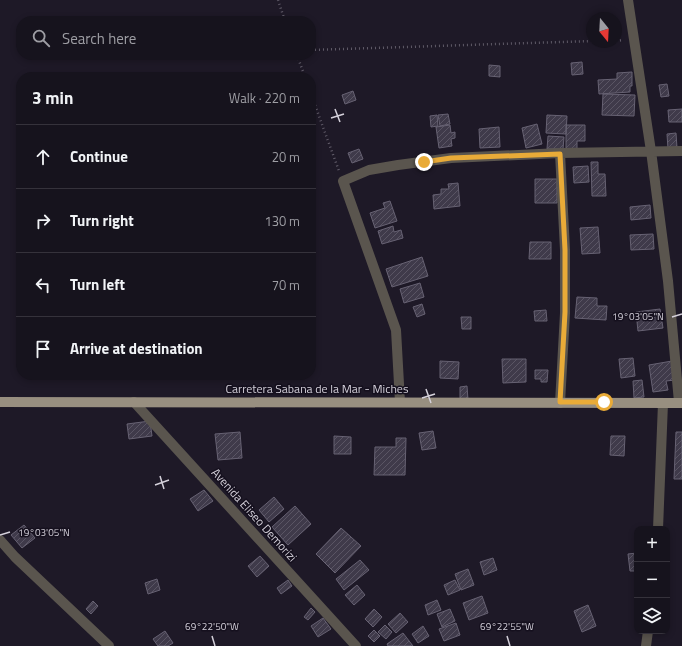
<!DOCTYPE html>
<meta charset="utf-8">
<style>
:root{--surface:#16131d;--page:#1f1c26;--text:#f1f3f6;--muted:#9e9ea4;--line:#35323b}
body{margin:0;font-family:"Titillium Web",sans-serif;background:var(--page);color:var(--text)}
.controls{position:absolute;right:12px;bottom:12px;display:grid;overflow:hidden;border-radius:8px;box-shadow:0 2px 6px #0003}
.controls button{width:36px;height:36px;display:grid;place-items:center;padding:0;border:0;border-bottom:1px solid var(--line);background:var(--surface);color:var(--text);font:20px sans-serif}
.compass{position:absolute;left:586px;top:12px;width:36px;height:36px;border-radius:50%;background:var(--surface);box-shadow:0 2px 6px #0003;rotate:162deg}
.stop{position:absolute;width:12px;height:12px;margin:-9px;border:3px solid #e9ab38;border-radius:50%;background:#fff}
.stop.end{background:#e9ab38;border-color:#fff;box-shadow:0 1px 4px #0008}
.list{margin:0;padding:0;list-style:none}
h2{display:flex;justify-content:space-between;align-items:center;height:52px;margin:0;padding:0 16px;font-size:17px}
h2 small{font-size:13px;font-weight:400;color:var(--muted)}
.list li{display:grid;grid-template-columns:26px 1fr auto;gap:12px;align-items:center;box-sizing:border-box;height:64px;padding:0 16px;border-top:1px solid var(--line)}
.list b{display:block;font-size:15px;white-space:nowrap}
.list em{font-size:13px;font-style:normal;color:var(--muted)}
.icon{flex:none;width:22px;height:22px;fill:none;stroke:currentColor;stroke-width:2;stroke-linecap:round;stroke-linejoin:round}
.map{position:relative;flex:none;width:682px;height:646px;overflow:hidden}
.search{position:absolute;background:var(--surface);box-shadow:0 2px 6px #0003;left:16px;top:16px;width:300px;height:44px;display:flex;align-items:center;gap:10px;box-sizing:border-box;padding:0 14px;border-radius:16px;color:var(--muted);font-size:15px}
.panel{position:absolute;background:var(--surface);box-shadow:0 2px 6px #0003;left:16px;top:72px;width:300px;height:308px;border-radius:16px}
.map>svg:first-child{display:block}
.building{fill:url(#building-hatch);stroke:#676273}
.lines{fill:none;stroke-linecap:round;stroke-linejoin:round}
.path{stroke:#605b68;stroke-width:2.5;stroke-dasharray:1 3;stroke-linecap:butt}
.minor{stroke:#5a554e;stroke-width:10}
.primary{stroke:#988f80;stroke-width:10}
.route{stroke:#e9ab38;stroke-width:5}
.ticks{fill:none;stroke:#d4d0da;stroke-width:1.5}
.labels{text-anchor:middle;stroke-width:3;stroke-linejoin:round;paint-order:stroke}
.street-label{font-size:12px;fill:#d4d0da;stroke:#15101e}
.ticks-label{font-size:10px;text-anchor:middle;fill:#d4d0da;stroke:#15101e;stroke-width:3;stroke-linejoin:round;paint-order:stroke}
</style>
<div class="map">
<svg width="682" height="646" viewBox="0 0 682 646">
<defs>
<pattern id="building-hatch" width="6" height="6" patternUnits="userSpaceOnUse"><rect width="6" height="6" fill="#3f3a4a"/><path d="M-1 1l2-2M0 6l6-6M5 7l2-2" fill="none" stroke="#5a5564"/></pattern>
</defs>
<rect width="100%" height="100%" fill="#1e1927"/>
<!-- building -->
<path class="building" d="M582 62 583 74 572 75 571 63Z
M489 65 500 66V77L489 76Z
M632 72V86H630V92L599 94 598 80 617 79V73Z
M667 84 669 96 661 97 659 85Z
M353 91 356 100 345 104 342 95Z
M603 94 635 95 634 116 602 115Z
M682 109V122H669L668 110Z
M448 114 450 124 440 126 438 115Z
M437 115 438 126 431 127 430 116Z
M547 115 567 116 566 134 546 133Z
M537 124 542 144 526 148 522 128Z
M450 125 451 133 455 132V138L451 139 452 146 439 148 436 127Z
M566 125H585V141H577V149H566Z
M499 127 500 147 480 148 479 129Z
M676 133 677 148 668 149 667 134Z
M548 136 564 137 563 149H547Z
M359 149 363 159 352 163 348 153Z
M591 162H598V174H605L606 196H592Z
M588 166 589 182 574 183 573 167Z
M535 179H557V203H535Z
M458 183 460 206 434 209 433 195 441 194V189H449L448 184Z
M390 201 397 221 375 228 370 213 385 208 383 203Z
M650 205 651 218 631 220 630 207Z
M393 226 394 232 401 230 403 238 382 244 378 231Z
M598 227 600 253 582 254 580 228Z
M653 234 654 249 631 250 630 235Z
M530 242H551V259H529Z
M422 257 428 276 392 287 386 269Z
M420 283 424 297 404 303 400 289Z
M577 297 597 298V306H607L606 320 575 318Z
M422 304 425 314 417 317 413 307Z
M660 309 663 328 638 331 636 312Z
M546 310 547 321H535L534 311Z
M461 317H471V329H462Z
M633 358 635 376 621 378 619 359Z
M502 359H526V382L503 383Z
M440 361 459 362 458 379 440 378Z
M672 361 675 380 666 381 668 390 653 392 649 365Z
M535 370H548L547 382H541V379H535Z
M642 380 644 397 634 398 633 381Z
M467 386 468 400H460V387Z
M150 421 152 436 129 439 127 424Z
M433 431 436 448 422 450 419 433Z
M240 432 242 458 218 460 215 434Z
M676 432H682V479H674Z
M334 436 351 437V454H334Z
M611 436H625L624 456 610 455Z
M396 438H406L405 475H374L375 447H396Z
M204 490 213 501 198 511 190 499Z
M274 497 284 509 269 522 259 510Z
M295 506 311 524 288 545 272 527Z
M24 525 35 538 22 548 11 535Z
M341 528 361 546 335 573 316 554Z
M637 553V571H630L628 554Z
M260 556 269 566 257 577 248 566Z
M493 558 497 570 484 575 480 562Z
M360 560 369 570 344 590 336 579Z
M468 569 474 585 461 590 455 574Z
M157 579 160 590 148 594 145 583Z
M288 580 292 586 281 594 277 588Z
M455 580 460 590 448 595 444 585Z
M357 585 365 595 354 605 345 595Z
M482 596 488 613 469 620 463 603Z
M437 600 441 610 428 615 425 605Z
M93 601 98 606 91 614 86 609Z
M588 605 596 626 582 632 574 611Z
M311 608 315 612 308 620 304 617Z
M374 609 382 617 373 627 365 619Z
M450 609 455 621 442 627 437 614Z
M400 613 408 622 396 633 388 624Z
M323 618 331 629 318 637 311 626Z
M456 623 460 635 444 641 439 629Z
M385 625 392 632 386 639 378 632Z
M423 626 429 636 418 643 412 634Z
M374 630 380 636 374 642 368 636Z
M165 631 173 643 168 646H158L153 639Z
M403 633 413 646H388L387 644Z"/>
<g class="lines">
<!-- path -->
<path class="path" d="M278 0 285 21
M616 41 623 40
M311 50 592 41
M297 55 305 77
M311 94 339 171"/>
<!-- minor -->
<path class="minor" d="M628 0 651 151 668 281 679 402
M560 153 565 250V313L560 403
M134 402 356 646
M400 402 396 330 343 181 369 170 398 165 451 158 560 153 682 151
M658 529 663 403
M0 540 15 557 109 646
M646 646 648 631"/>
<!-- primary -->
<path class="primary" d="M0 402 682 403"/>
</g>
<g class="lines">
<!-- route -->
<path class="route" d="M424 162 451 158 560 154 565 250V312L560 402H604"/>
</g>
<!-- ticks -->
<path class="ticks" d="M335 109 340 122M331 118 344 114M672 317 682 314M426 389 431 403M422 398 435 394M160 476 164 489M155 485 169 480M0 535 10 532M212 636 215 646M507 636 510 646"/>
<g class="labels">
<!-- street labels -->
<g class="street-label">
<text x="317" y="393">Carretera Sabana de la Mar - Miches</text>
<text transform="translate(254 515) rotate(48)" y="4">Avenida Eliseo Demorizi</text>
</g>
</g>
<g class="ticks-label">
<text x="638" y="320">19°03'05"N</text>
<text x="44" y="536">19°03'05"N</text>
<text x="212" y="630">69°22'50"W</text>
<text x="507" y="630">69°22'55"W</text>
</g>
</svg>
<div class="controls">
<button>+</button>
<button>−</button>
<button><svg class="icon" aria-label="layers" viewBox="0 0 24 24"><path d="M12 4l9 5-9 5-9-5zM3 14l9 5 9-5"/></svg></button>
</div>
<svg class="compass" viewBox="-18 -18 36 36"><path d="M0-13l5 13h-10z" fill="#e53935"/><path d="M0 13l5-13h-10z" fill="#9e9ea4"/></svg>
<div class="stop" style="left:604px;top:402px"></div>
<div class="stop end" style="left:424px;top:162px"></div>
<div class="search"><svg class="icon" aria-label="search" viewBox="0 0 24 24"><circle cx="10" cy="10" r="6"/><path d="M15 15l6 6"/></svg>Search here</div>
<section class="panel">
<h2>3 min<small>Walk · 220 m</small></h2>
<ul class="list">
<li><svg class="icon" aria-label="ahead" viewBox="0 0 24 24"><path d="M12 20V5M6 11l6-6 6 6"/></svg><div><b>Continue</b></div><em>20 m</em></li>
<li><svg class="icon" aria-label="right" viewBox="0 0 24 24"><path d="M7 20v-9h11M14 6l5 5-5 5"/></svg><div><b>Turn right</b></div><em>130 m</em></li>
<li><svg class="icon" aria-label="left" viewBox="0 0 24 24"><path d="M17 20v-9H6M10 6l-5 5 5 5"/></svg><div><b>Turn left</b></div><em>70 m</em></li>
<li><svg class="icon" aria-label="arrive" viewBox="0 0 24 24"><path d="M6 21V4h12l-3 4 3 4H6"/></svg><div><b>Arrive at destination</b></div></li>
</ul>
</section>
</div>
